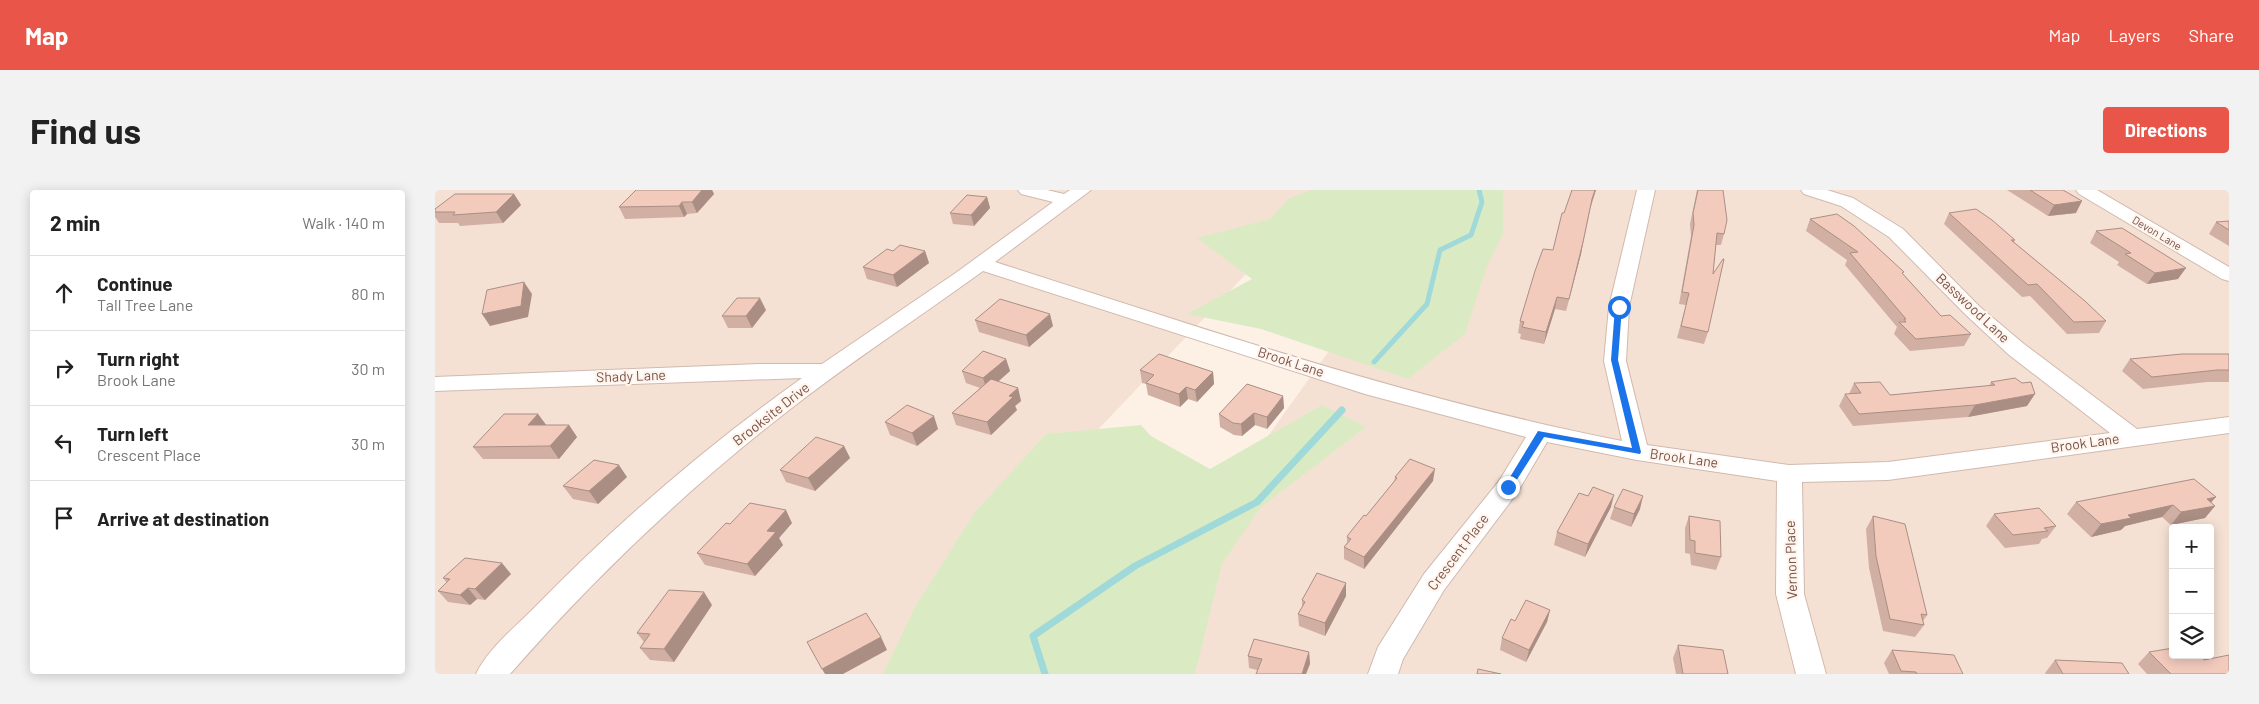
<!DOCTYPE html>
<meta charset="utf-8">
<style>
:root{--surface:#fff;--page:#f2f2f2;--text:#222;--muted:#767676;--line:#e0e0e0;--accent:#ea5549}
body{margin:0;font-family:Barlow,sans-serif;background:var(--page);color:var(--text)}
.controls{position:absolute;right:15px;bottom:15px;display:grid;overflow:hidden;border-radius:5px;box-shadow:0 2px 12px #0003}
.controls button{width:45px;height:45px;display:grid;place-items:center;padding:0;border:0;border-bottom:1px solid var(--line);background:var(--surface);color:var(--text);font:25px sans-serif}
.stop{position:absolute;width:15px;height:15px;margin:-11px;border:4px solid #1a73e8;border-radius:50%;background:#fff}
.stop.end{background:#1a73e8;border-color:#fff;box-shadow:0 1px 5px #0008}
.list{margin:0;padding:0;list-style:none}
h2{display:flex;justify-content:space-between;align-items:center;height:65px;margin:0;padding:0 20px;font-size:21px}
h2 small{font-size:16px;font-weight:400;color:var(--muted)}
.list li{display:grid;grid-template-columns:32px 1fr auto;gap:15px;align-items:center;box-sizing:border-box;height:75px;padding:0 20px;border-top:1px solid var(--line)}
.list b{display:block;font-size:19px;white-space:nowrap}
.list p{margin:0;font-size:16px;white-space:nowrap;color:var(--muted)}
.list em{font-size:16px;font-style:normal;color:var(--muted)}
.icon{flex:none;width:28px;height:28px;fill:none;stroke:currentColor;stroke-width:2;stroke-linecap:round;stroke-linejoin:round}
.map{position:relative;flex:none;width:1794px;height:484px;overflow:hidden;border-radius:5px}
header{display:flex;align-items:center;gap:30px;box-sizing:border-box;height:70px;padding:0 25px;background:var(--accent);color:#fff}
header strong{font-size:24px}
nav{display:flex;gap:28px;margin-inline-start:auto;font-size:18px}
.intro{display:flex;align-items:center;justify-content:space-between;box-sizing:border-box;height:120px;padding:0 30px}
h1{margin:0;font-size:35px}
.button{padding:12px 22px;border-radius:5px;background:var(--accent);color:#fff;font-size:18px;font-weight:700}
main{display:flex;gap:30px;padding:0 30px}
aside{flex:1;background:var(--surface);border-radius:5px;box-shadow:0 2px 12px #0003}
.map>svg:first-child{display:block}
.residential{fill:#f5e1d4;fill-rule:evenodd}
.green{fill:#daebc4}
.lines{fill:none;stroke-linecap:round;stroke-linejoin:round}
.stream-far1{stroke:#a0d9d9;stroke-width:5}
.stream{stroke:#a0d9d9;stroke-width:7}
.minor-casing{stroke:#d1b9ae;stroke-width:2}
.minor{fill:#fff;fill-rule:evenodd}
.wall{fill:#d1afa3}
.shaded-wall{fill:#aa8e84}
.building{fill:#f3cbbd;stroke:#aa8e84}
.route{fill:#1a73e8}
.labels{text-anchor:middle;stroke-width:4.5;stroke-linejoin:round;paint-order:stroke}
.far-street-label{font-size:11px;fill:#77534a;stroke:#fff5ed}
.street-label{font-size:14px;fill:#77534a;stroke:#fff5ed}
</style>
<header>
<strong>Map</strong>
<nav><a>Map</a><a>Layers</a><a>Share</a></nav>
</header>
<div class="intro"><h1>Find us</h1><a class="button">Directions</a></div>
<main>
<aside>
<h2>2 min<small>Walk · 140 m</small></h2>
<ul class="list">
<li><svg class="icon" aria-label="ahead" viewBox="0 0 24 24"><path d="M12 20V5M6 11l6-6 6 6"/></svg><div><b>Continue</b><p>Tall Tree Lane</p></div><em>80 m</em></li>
<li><svg class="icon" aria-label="right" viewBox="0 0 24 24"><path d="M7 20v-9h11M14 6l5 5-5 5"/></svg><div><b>Turn right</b><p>Brook Lane</p></div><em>30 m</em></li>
<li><svg class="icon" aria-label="left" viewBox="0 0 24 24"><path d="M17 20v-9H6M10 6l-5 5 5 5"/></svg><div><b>Turn left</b><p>Crescent Place</p></div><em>30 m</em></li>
<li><svg class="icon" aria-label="arrive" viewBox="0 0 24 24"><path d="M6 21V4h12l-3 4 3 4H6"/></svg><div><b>Arrive at destination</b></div></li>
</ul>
</aside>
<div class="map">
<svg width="1794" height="484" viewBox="0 0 1794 484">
<rect width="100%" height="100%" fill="#fdf1e6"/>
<!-- residential -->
<path class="residential" d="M0 0H891L538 371 476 484H0Z
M1009 0H1794V484H729L763 344ZM1738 338H1775V465H1738Z"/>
<!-- green -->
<path class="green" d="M876 0H1068V44L1052 76 1030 144 973 189 826 139 752 124 817 89 762 48 835 29 854 8Z
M887 215 931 237 825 318 787 374 760 484H448L480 417 540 322 611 244 706 235 716 246 775 279Z"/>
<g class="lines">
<!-- stream-far1 -->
<path class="stream-far1" d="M939 172 992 114 1005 60 1036 45 1047 12 1044 0"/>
<!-- stream -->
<path class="stream" d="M610 484 598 446 700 376 822 312 907 220"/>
<!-- minor casing -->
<g class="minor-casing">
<path id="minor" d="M583 0H612L629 4 635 0H656L560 72C768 138 973 209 1187 251L1169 171 1174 117 1202 0H1220L1194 117 1191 171 1212 255 1354 275 1453 272 1675 243 1573 164 1531 125 1454 47 1406 16 1369 4 1366 0H1392L1418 8 1468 39 1545 117 1589 154 1702 239 1794 227V243L1453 290 1367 292 1369 404 1391 484H1361L1341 404 1342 291 1202 270 1112 252 1082 303 1009 400 968 469 963 484H933L943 457 989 384 1064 291 1091 247 930 204 548 81C482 129 413 173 349 224 249 302 158 389 75 484H41C53 459 79 438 98 419 181 334 271 256 367 188L0 201V187L324 174H387L522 82 618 12 586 4Z
M1641 0H1662L1794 77V91L1787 89 1644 4Z"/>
</g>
<!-- minor -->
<use href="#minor" class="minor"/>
</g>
<!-- wall -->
<path class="wall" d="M201 0H277L279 4 262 23 252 24 249 27 190 29 184 17Z
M1137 0H1161L1155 20 1146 64 1131 121 1120 119 1109 154 1085 149 1086 144 1083 143 1085 131 1118 60Z
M1262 0H1288L1289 44 1286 55H1281L1278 84 1273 142 1269 154 1242 148 1251 115 1244 114 1256 46 1255 34Z
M1572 0H1628L1641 23 1613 26Z
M79 4 86 15 68 33 25 36 23 33H4L0 27V19Z
M552 7 555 18 539 36 518 34 515 23Z
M1514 23 1580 50 1579 52 1671 131 1664 143 1632 144 1595 106 1587 107 1509 34Z
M1375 29 1468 84 1506 126 1536 144 1529 156 1475 161 1459 144 1462 137 1410 75 1412 70 1371 41Z
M1794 31V56L1774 44 1781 32Z
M1661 41 1743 89 1712 94 1682 75 1684 72 1655 53Z
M458 61H490L494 73 462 97 432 89 428 77Z
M331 120 317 138H293L287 126Z
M540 130 618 136 594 157 544 142Z
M1794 164V192H1772L1708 199 1687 181 1695 169Z
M571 169 575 181 563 192 583 198 586 211 580 216 582 220 556 245 521 235 517 223 545 198 531 193 527 181Z
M705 180 778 182 779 194 762 212 753 209 745 217 713 205 711 194 707 193Z
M1556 192 1592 216 1533 227 1418 236 1404 216 1410 204H1414L1419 193 1455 205 1554 196Z
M848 206 849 218 832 239 820 235 807 246 799 245 785 237 784 224Z
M103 224 111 235H134L142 247 124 269H48L38 257Z
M450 232 503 239 482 256 455 245Z
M409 256 415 268 380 301 351 292 345 280Z
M192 287 163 314 138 309 128 296Z
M960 287 998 291 929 379 909 369V357L912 353V347L931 326 959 292Z
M1153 306 1176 317 1150 367 1119 355 1122 342Z
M1641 312H1776L1780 316 1770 328 1736 335 1727 327 1690 336 1686 340 1656 347 1632 324Z
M1179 317 1205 319 1196 337 1175 329Z
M1559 324 1621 336 1612 348 1607 349 1604 354 1570 358 1551 336Z
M1254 326 1286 367 1281 380 1256 375 1255 364 1250 363V338Z
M1438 326 1492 425 1488 431 1489 435 1480 447 1448 441 1434 378 1431 339Z
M357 333 344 348 348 355 320 386 270 375 262 363 295 334Z
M76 384 50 410 42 409 35 415 13 412 3 401 12 393 8 388Z
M911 393V406L890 446 864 436 863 424 867 417V410Z
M277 415 239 472 215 470 205 458 209 452 202 443Z
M1115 420 1112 432 1091 472 1065 460 1067 448 1080 431Z
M1243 455 1293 484H1241L1238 468Z
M1457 460 1528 484H1454L1449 473Z
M874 462 875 474 822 480 814 478 813 466Z
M1714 462 1769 470 1794 484H1712L1703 474Z
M1620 470 1694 484H1611L1610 483Z"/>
<!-- shaded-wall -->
<path class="shaded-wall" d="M267 0H277L279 4 262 23 257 12Z
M1160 0H1161L1154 20 1157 9Z
M79 4 86 15 68 33 61 22Z
M552 7 555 18 539 36 536 25Z
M1647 11 1641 23 1613 26 1619 15Z
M247 12 252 24 249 27 244 16Z
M1148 52 1146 64 1131 121 1134 109Z
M490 61 494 73 462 97 458 85Z
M1751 78 1743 89 1712 94 1720 83Z
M89 92 97 104 93 127 55 136 47 124Z
M1122 107 1120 119 1109 154 1111 142Z
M325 108 331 120 317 138 311 126Z
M615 124 618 136 594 157 591 145Z
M571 169 575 181 552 201 548 188Z
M778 182 779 194 762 212 760 200Z
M751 197 753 209 745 217 744 204Z
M583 198 586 211 580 216 582 220 556 245 552 232 574 206Z
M1600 204 1592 216 1533 227 1540 215Z
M848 206 849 218 832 239V227Z
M819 223 820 235 807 246 806 234Z
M103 224 112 236 93 235Z
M499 226 503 239 482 256 477 243Z
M134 235 142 247 124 269 115 256Z
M409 256 415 268 380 301 373 288Z
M184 275 192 287 163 314 154 301Z
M1000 279 998 291 929 379V367Z
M1179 305 1176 317 1150 367 1153 354Z
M1208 306 1205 319 1196 337 1199 324Z
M1781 307 1772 317 1780 316 1770 328 1736 335 1746 322 1772 309Z
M1738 315 1727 327 1690 336 1686 340 1656 347 1666 334 1693 325Z
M351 320 357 333 344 348 348 355 320 386 312 374 332 341Z
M67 373 76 384 50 410 40 399Z
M911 393V406L890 446V433Z
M33 398 42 409 35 415 25 405Z
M269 402 277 415 239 472 229 459Z
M1115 420 1112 432 1091 472 1094 460Z
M446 447 452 460 408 484H390L387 479Z
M874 462 875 474 871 484H867Z"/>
<!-- building -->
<path class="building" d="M201 0H267L257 12H247L244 16 184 17Z
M1137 0H1160L1157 9 1148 52 1134 109 1122 107 1111 142 1087 137 1089 132 1085 131 1100 81 1108 59 1118 60 1127 23H1129Z
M1263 0H1288L1292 30 1289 44 1282 43 1278 84 1288 69H1289L1273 142 1246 136 1254 103 1247 102 1259 35 1258 23Z
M1595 0H1628L1647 11 1619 15Z
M20 4H79L61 22 18 25 20 22H0V19Z
M532 5 552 7 536 25 515 23Z
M1541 19 1557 30 1580 50H1576L1650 111 1671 131 1639 132 1602 94 1593 95 1514 23Z
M1402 24 1419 36 1469 82 1467 83 1506 126 1515 125 1536 144 1481 149 1464 132H1471L1469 129H1471L1415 63 1423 62 1375 29Z
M1794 31V40L1781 32Z
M1687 38 1751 78 1720 83 1690 64 1696 63 1661 41Z
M465 55 490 61 458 85 428 77 452 59 458 61Z
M89 92 86 116 47 124 52 100Z
M302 108H325L311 126H287Z
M565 109 615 124 591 145 540 130Z
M548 161 571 169 548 188 527 181Z
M724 164 778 182 760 200 751 197 744 204 711 193 719 185 705 180Z
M1747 164H1794V180H1782L1717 187 1695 169Z
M1580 188 1587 193 1596 192 1600 204 1540 215 1424 224 1410 204 1426 203 1419 193 1445 192 1455 205 1560 195 1556 192Z
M556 189 583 198 574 206 578 207 552 232 517 223Z
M812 194 848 206 832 227 819 223 806 234 798 233 784 224Z
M472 215 499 226 477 243 450 232Z
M69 224H103L93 235H134L115 256 38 257Z
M381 247 409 256 373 288 345 280Z
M975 269 1000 279 929 367 909 357 916 349 912 347 913 345 929 325 931 326 962 288 960 287Z
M159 270 184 275 154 301 128 296Z
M1759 289 1781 307 1772 309 1780 316 1746 322 1738 315 1693 325 1696 328 1666 334 1641 312Z
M1158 297 1179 305 1153 354 1122 342 1144 303 1153 306Z
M1188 299 1208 306 1199 324 1179 317Z
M315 313 351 320 332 341 341 342 312 374 262 363 291 333 295 334Z
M1604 318 1621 336 1609 338 1613 341 1578 345 1559 324Z
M1254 326 1285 331 1286 367 1260 363V351L1255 350Z
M1438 326 1470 334 1492 425 1486 424 1489 435 1455 429 1441 366Z
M30 368 67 373 40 399 33 398 25 405 3 401 15 389 8 388Z
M882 383 911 393 890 433 863 424 870 412 867 410Z
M234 400 269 402 229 459 205 458 215 444 202 443Z
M1091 410 1115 420 1094 460 1067 448 1076 429 1080 431Z
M431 423 446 447 387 479 372 452Z
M819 449 874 462 867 484H821L827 469 813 466Z
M1243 455 1288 460 1293 484H1248Z
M1738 458V465H1764L1769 470 1794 465V484H1736L1714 462Z
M1457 460 1519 465 1528 484H1482L1481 482 1466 481Z
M1620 470 1687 473 1694 484H1628Z
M1043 479 1066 484H1042Z"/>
<!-- route -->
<path class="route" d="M1184 115 1187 117 1183 170 1206 262 1205 264 1109 247 1076 299H1070L1069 297 1103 241 1197 258 1176 170 1180 117Z"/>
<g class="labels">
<!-- far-street labels -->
<g class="far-street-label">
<text transform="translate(1722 43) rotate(31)" y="4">Devon Lane</text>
</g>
<!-- street labels -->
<g class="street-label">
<text transform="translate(1538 118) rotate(43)" y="5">Basswood Lane</text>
<text transform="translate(856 172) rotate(18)" y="5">Brook Lane</text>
<text transform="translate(196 186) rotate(-2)" y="5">Shady Lane</text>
<text transform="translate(336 224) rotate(-38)" y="5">Brooksite Drive</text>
<text transform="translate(1650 253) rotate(-8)" y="5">Brook Lane</text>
<text transform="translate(1249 268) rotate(8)" y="5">Brook Lane</text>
<text transform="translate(1023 362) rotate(-53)" y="5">Crescent Place</text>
<text transform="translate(1356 370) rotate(-92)" y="5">Vernon Place</text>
</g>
</g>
</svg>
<div class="controls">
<button>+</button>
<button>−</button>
<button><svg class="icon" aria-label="layers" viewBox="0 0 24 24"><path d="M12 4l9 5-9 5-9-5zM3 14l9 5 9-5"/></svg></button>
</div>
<div class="stop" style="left:1184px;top:117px"></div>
<div class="stop end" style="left:1073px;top:297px"></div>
</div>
</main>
